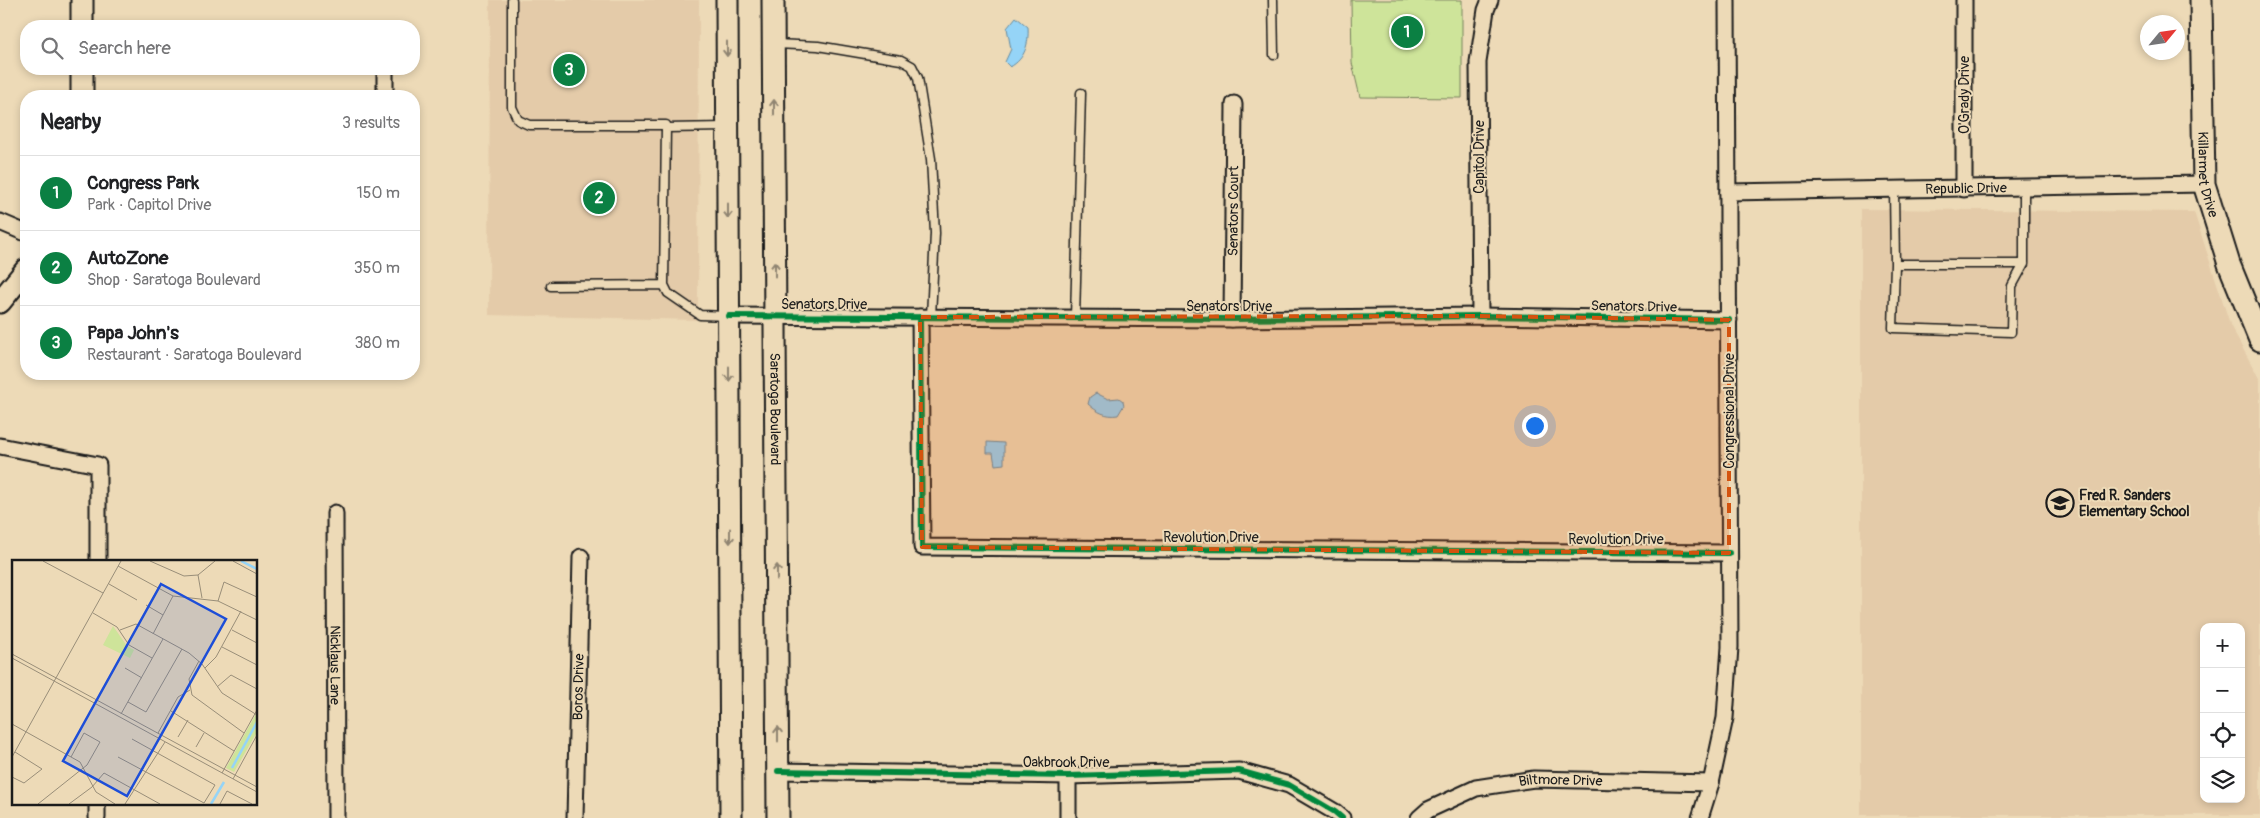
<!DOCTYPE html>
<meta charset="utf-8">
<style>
:root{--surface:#fff;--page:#f6f6f6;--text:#202124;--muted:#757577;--line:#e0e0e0;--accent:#0b8043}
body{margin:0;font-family:Pangolin,sans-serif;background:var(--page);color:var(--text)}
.controls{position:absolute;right:15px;bottom:15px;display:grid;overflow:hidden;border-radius:10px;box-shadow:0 2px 8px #0003}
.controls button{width:45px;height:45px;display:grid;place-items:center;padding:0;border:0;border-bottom:1px solid var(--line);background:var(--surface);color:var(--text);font:25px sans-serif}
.compass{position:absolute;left:2140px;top:15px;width:45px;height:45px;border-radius:50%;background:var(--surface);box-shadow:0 2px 8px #0003;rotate:61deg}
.you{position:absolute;left:1534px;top:425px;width:18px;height:18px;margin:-12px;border:4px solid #fff;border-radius:50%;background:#1a73e8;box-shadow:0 0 0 8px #1a73e833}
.badge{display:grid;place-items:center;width:32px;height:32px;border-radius:50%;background:var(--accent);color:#fff;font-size:16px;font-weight:700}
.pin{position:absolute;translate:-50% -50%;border:2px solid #fff;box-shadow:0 1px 5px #0006}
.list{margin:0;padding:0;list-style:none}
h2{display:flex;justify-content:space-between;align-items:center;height:65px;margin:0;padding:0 20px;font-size:21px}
h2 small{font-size:16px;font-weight:400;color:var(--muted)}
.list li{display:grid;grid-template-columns:32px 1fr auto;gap:15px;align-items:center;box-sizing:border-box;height:75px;padding:0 20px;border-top:1px solid var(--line)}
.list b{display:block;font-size:19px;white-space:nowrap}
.list p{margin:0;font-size:16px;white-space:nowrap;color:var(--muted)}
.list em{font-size:16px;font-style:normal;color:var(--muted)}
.icon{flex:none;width:28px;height:28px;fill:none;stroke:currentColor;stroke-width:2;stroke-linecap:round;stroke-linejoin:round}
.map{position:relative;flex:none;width:2260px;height:818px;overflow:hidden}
.search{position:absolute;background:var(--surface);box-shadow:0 2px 8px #0003;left:20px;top:20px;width:400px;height:55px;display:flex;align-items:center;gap:12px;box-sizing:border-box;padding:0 18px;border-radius:20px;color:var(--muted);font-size:19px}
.panel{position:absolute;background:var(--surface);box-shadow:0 2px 8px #0003;left:20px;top:90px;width:400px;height:290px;border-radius:20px}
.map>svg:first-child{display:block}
.built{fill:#e4cba9;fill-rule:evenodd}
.green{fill:#cee49a;stroke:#75805b}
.water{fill:#95d4f7;stroke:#658a9f}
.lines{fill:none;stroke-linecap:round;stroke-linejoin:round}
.lane-casing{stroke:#1c1c1c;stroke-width:11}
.street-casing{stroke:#1c1c1c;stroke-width:19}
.secondary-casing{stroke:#1c1c1c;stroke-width:25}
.lane{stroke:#eddab7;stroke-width:8}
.street{stroke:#eddab7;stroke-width:15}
.secondary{stroke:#eddab7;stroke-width:21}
.cycleway-casing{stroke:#eddab7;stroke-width:9}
.cycleway{stroke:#00873e;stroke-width:6}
.oneway{stroke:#8f8471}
.marked{fill:#d4530e;fill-opacity:0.2;stroke:#d4530e;stroke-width:4;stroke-dasharray:10 6;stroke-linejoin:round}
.labels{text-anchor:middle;stroke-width:4;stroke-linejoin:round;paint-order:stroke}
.street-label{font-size:14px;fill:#1c1c1c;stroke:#eddab7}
.poi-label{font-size:14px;font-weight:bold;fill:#1c1c1c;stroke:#eddab7;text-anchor:start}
.inset-river{fill:none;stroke:#95d4f7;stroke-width:2.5}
.inset-road{fill:none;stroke:#998e79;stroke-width:1}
.view{fill:#1d4ed8;fill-opacity:0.15;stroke:#1d4ed8;stroke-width:2.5}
.inset-edge{fill:none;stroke:#1c1c1c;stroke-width:2.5}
</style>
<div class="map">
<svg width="2260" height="818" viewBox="0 0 2260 818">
<rect width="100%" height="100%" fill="#eddab7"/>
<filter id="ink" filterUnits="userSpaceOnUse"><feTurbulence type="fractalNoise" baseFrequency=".02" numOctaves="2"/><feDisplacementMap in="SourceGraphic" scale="10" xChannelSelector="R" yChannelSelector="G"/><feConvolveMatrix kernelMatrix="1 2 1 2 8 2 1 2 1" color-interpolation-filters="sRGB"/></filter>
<g filter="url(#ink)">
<!-- built -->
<path class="built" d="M490 0H699L698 320 489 315Z
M1861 209 2194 212 2231 327 2260 380V815H1861ZM2204 627H2241V799H2204Z"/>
<!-- green -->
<path class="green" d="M1351 0H1462V98L1360 97 1352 63Z"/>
<!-- water -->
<path class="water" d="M1016 17 1028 27C1029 44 1025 59 1010 67L1005 62 1011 49 1007 28Z
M1096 393 1108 399 1119 398 1123 401 1124 405 1118 415C1106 417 1097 412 1088 404L1090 397Z
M987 442 1004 443V464L995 465 993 453H987Z"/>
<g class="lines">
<!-- lane casing -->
<g class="lane-casing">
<path id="lane" d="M512 0V107L518 120 529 125H666L664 285 668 293 700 315 728 316
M1273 0 1274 55
M776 44 818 46 901 60 912 66 918 78 931 159 935 233 931 317
M666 128 726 127
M1894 190 1895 264H2024V188
M1895 264 1893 328 2011 332 2012 286 2024 264
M551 286 664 285
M1075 318 1081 93"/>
</g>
<!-- street casing -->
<g class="street-casing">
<g id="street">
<path d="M1964 0V189"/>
<path d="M385 69V96"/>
<path id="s1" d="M1728 192 2204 184"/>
<path d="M0 222 26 233"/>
<path d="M729 316 1232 319 1480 316 1729 320"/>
<path d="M1480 316 1478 62 1486 10 1490 0"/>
<path d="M920 317 922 547 1729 553"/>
<path id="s2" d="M1232 319 1234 104"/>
<path d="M0 446 98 465V562"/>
<path id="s3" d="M335 513 336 818"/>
<path d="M778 771 1068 776 1239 771 1289 785 1335 812 1342 818"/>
<path d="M97 818V804"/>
<path id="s4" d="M575 818 581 557"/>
<path d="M1068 818V776"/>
<path id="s5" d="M1419 818 1428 810 1476 788 1534 779 1711 783"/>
<path d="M1700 818 1711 783 1725 718 1730 647 1727 0"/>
</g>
</g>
<!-- secondary casing -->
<g class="secondary-casing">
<g id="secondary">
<path d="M82 0V26"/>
<path d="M727 0 731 818"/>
<path id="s6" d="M773 0 778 818"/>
<path id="s7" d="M2201 0 2204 184 2229 264 2260 340"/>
<path d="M82 69V96"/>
<path d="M0 302 26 270"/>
</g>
</g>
<!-- lane -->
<use href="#lane" class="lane"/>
<!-- street -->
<use href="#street" class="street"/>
<!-- secondary -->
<use href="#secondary" class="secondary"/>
<!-- cycleway casing -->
<g class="cycleway-casing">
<path id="cycleway" d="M729 316 1232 319 1480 316 1729 320
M920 317 922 547 1729 553
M778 771 1068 776 1239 771 1289 785 1335 812 1342 818"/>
</g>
<!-- cycleway -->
<use href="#cycleway" class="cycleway"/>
</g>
<!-- one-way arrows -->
<defs><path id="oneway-shaft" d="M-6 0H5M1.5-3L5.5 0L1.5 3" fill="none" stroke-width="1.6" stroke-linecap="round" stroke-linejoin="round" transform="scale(1.25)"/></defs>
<g class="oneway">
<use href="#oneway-shaft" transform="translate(727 49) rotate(90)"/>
<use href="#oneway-shaft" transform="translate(774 107) rotate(-90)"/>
<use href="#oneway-shaft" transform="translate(728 211) rotate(90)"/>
<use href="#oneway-shaft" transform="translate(775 269) rotate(-90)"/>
<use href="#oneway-shaft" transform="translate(729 374) rotate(90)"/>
<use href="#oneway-shaft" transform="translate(730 536) rotate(90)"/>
<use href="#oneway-shaft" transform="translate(777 572) rotate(-90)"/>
<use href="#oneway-shaft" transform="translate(778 734) rotate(-90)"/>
</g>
</g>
<!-- marked area -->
<path class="marked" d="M1480 316 1729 320V553L922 547 920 317Z"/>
<!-- icons -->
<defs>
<g id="school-ring" transform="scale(1.4375)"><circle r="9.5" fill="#eddab7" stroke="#1c1c1c" stroke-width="1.5"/><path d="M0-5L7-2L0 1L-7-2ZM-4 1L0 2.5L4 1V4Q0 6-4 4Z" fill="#1c1c1c"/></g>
</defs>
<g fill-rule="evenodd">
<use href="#school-ring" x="2060" y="503"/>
</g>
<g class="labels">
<!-- street labels -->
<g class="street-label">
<text transform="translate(1964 95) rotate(-90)" y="5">O'Grady Drive</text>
<text transform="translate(1479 157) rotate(-90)" y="5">Capitol Drive</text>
<text dy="5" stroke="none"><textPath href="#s7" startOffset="175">Killarmet Drive</textPath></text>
<text dy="5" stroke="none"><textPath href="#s1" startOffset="238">Republic Drive</textPath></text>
<text dy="5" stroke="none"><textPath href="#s2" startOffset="108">Senators Court</textPath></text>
<text x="824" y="309">Senators Drive</text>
<text x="1229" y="311">Senators Drive</text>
<text transform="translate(1634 306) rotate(1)" y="5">Senators Drive</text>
<text dy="5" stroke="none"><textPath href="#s6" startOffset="409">Saratoga Boulevard</textPath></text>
<text transform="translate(1729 411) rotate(-90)" y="5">Congressional Drive</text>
<text x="1211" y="542">Revolution Drive</text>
<text x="1616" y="544">Revolution Drive</text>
<text dy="5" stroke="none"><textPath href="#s3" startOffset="152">Nicklaus Lane</textPath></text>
<text dy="5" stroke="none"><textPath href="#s4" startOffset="131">Boros Drive</textPath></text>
<text x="1066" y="767">Oakbrook Drive</text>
<text dy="5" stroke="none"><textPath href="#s5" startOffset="150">Biltmore Drive</textPath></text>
</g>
<!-- poi labels -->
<g class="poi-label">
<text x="2079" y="500">Fred R. Sanders<tspan x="2079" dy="16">Elementary School</tspan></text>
</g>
</g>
<!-- overview -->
<g transform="translate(12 560)">
<rect width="245" height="245" fill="#eddab7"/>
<path d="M101 66 115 86 122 90 118 98 91 85ZM245 152V172L222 212 214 208Z" fill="#cee49a"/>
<path class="inset-river" d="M229 1 245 9M220 208 245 162M199 244 212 222"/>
<path class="inset-road" d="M31 1 91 33M138 1 172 16 186 15 203 1M221 1 245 14M106 6 161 36 206 41 245 60M186 15 190 38M97 24 125 40M206 41 212 22 245 37M134 45 151 55M81 53 105 67 117 85 140 98M108 70 124 64 177 93 190 104 210 133 245 155M220 70 245 83M141 74 161 36M210 87 245 105M0 94 245 227M0 98 245 232M187 101 177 119 180 135 232 173M113 108 130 118M193 108 204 97 229 51M205 127 219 115 245 129M116 142 134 152 170 89M159 151 222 191M109 154 151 79M0 164 68 202 84 232 103 244M146 173 166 137 178 130M166 177 176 160M184 187 192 173M0 197 109 1M106 197 192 243 203 225 120 179M210 213 245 150M0 217 12 223 30 209 3 192M221 219 245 175M26 244 75 205 88 182 72 173 59 197M57 244 80 227 92 213 148 244M113 244 153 182M208 244 215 231 240 244"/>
<path class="view" d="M149 24 214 59 115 236 51 201Z"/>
<rect width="245" height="245" class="inset-edge"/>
</g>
</svg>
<div class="controls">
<button>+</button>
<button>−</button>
<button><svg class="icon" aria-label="locate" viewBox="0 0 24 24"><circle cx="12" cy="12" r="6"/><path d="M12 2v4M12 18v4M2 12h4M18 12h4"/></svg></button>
<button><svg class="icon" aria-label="layers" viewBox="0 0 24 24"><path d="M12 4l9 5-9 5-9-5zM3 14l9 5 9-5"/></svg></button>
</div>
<svg class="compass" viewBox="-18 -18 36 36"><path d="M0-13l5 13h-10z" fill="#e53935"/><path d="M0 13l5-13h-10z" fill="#757577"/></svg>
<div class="you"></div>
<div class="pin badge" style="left:1407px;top:32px">1</div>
<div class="pin badge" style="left:599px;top:198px">2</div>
<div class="pin badge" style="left:569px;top:70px">3</div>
<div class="search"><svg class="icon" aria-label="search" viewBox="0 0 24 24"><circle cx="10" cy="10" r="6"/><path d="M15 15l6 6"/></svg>Search here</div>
<section class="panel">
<h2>Nearby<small>3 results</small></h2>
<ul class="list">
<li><span class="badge">1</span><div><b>Congress Park</b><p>Park · Capitol Drive</p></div><em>150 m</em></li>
<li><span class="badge">2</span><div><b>AutoZone</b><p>Shop · Saratoga Boulevard</p></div><em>350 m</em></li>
<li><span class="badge">3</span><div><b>Papa John's</b><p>Restaurant · Saratoga Boulevard</p></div><em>380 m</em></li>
</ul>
</section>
</div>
